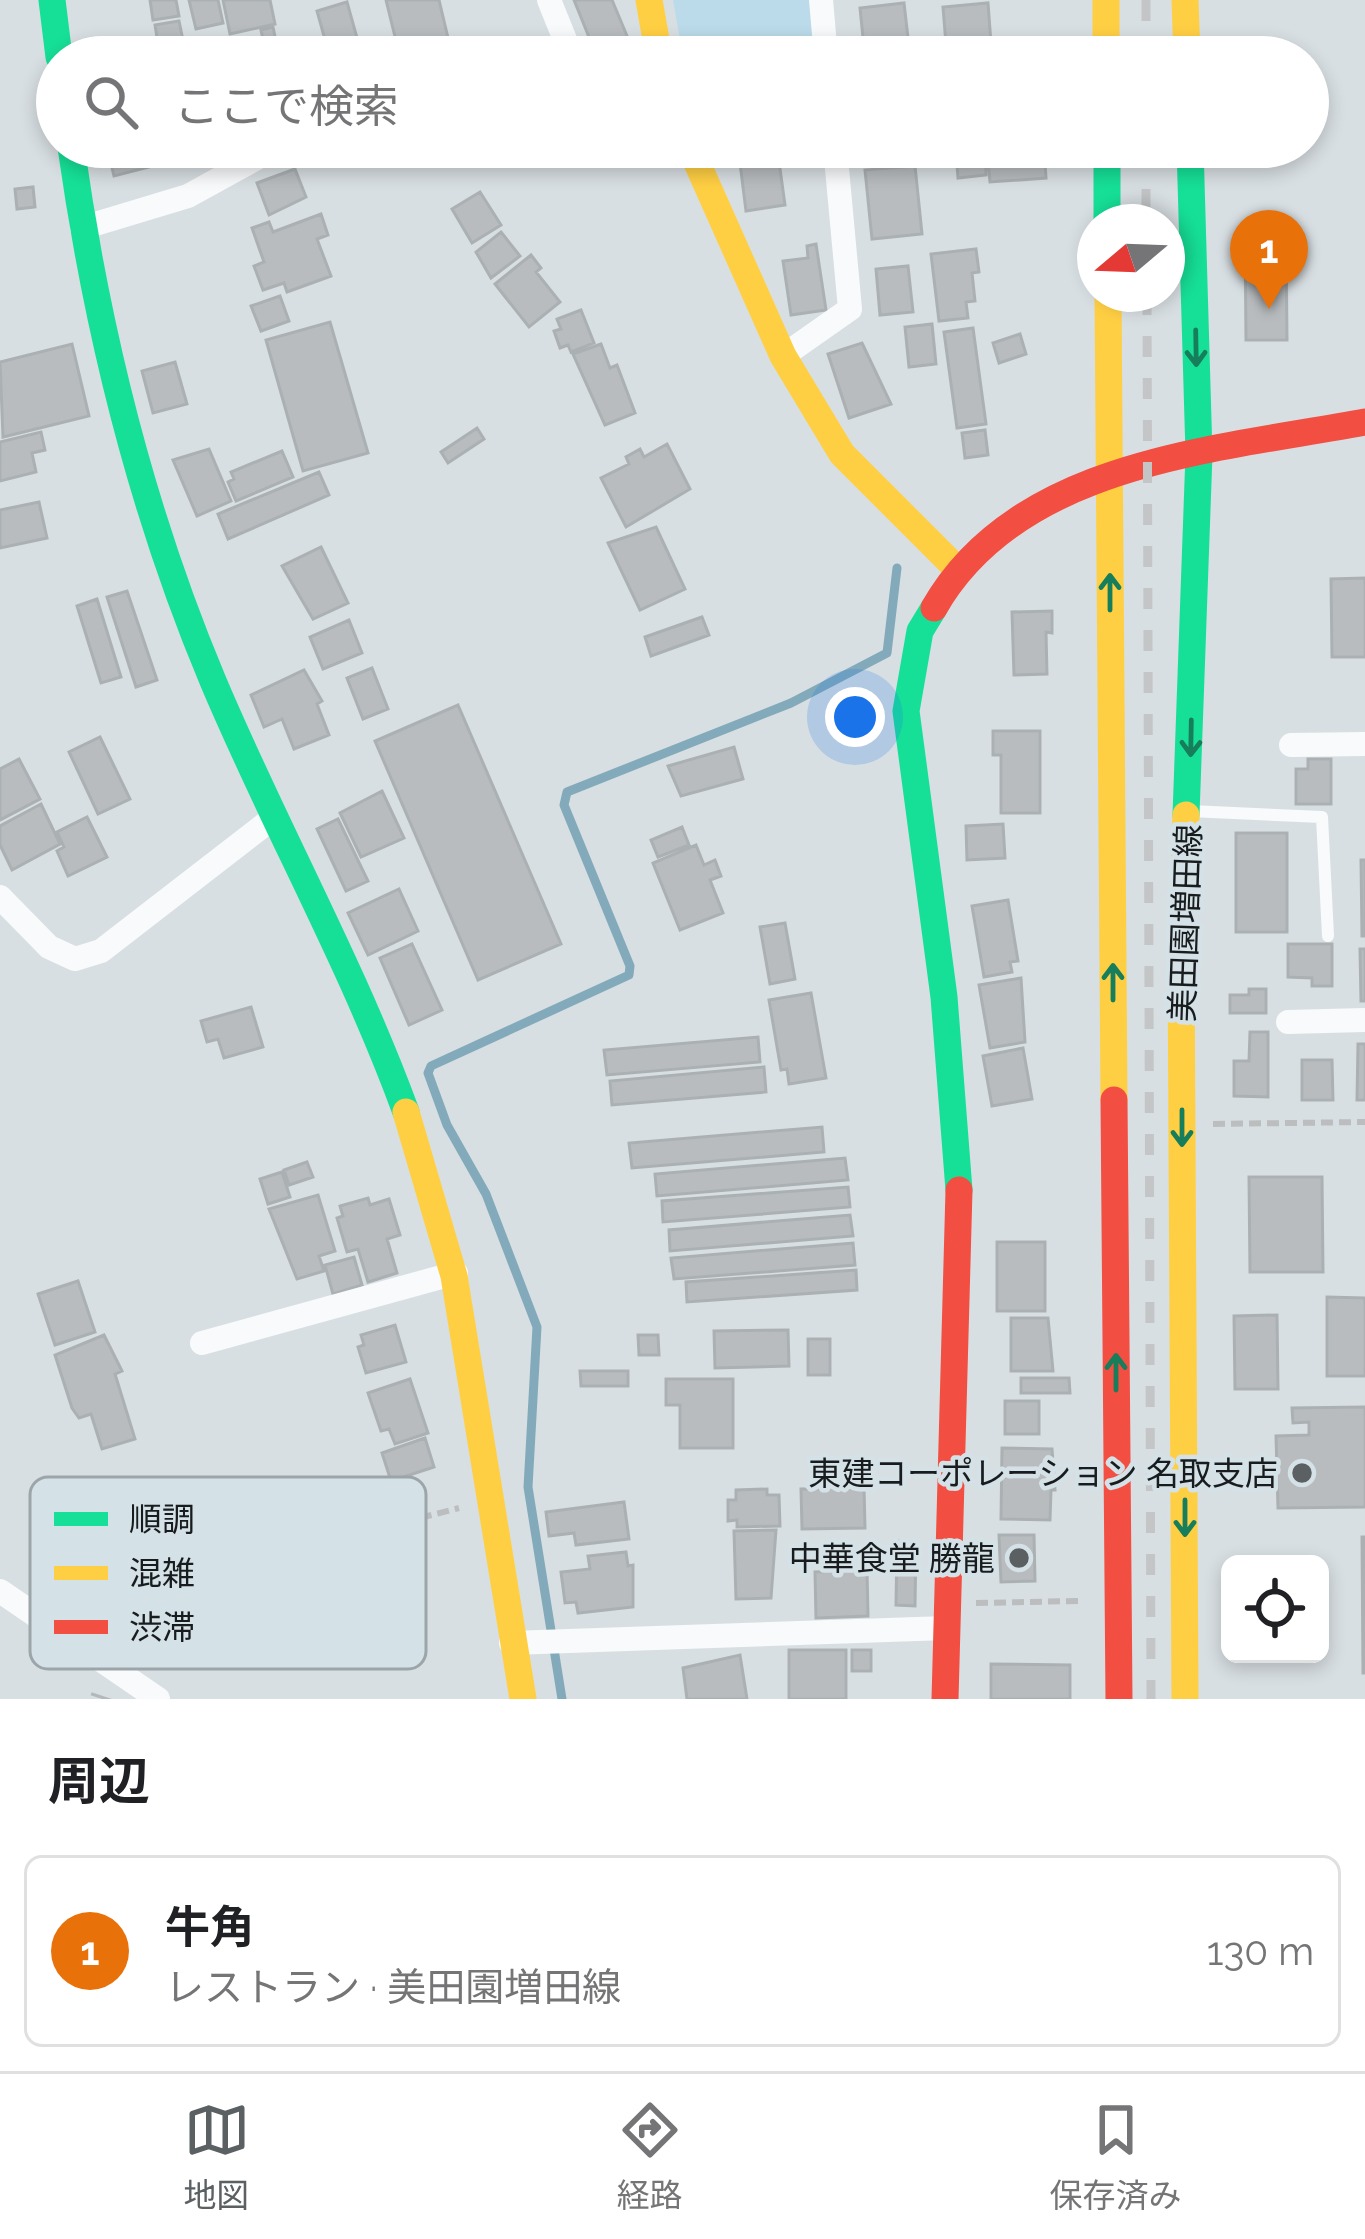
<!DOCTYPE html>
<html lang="ja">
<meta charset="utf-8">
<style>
:root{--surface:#fff;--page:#f2f2f2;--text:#202124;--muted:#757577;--line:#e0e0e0;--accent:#5b6063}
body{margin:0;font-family:Raleway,"Noto Sans JP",sans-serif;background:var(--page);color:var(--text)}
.controls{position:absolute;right:36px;bottom:36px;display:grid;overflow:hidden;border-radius:18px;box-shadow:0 6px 18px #0003}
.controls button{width:108px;height:108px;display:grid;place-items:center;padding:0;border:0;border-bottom:3px solid var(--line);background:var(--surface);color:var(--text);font:60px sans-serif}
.compass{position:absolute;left:1077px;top:204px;width:108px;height:108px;border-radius:50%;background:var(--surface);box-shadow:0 6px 18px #0003;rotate:251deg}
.you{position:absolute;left:855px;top:717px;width:42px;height:42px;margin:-30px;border:9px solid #fff;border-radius:50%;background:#1a73e8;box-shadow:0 0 0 18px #1a73e833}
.badge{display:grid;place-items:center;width:78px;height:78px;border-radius:50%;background:var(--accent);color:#fff;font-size:39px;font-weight:700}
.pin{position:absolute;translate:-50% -99px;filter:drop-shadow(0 3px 6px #0008)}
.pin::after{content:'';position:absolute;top:63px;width:42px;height:36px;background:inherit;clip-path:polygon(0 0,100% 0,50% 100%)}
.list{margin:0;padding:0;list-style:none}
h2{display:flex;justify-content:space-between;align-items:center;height:156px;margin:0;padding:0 48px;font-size:51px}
h2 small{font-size:39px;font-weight:400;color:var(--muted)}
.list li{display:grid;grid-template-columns:78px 1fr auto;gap:36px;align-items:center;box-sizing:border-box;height:192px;margin:0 24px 24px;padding:0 24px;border:3px solid var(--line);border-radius:18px}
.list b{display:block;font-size:45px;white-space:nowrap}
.list p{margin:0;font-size:39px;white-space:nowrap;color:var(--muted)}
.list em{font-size:39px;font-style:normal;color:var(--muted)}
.icon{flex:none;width:66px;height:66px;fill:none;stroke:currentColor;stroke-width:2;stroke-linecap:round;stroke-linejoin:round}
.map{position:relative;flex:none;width:1365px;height:1699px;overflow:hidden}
.search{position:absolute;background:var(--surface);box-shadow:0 6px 18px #0003;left:36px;right:36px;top:36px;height:132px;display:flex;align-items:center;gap:30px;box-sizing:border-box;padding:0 42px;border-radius:66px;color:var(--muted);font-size:45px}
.sheet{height:372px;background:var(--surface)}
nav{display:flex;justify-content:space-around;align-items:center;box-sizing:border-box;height:168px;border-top:3px solid var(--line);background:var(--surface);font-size:33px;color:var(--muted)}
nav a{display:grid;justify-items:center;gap:6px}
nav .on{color:var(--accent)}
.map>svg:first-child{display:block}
.green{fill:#bbdbea}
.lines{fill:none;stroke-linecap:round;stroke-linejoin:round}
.stream{stroke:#83aabb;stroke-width:9}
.building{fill:#b8bcbf;stroke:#abb1b3;stroke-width:3}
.street-tunnel{stroke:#b2b8bb;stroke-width:24;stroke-dasharray:24 12;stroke-linecap:butt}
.path{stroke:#bbbdbe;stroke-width:6;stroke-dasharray:12 6;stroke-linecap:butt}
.lane{stroke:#f9fafb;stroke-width:12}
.street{stroke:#f9fafb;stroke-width:24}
.fast{stroke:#16e098;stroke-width:27}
.slow{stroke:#ffcf43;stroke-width:27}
.jam{stroke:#f24e42;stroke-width:27}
.rail{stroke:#c3c5c6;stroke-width:9;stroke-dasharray:21 21;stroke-linecap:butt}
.oneway{stroke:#177e5b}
.poi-dot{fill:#5b6063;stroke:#d4e1e6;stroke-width:4.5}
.labels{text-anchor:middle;stroke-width:9;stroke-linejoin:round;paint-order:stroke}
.street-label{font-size:33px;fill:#181c1e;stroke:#d4e1e6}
.poi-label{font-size:33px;fill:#181c1e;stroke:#d4e1e6;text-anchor:end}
.key{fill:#d4e1e6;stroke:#9ca6aa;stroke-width:3}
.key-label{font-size:33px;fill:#181c1e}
</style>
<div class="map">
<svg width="1365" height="1699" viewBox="0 0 1365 1699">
<rect width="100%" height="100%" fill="#d8dfe2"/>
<!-- green -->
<path class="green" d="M673 0H810L815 57H683Z"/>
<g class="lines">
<!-- stream -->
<path class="stream" d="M562 1699 528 1487 537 1327 486 1194 447 1125 428 1073 431 1066 629 975 630 966 564 805 567 792 791 703 887 653 897 568"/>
</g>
<!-- building -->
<path class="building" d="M150 0H176L179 16 153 20Z
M189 0H218L223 23 196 29Z
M223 0H270L275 24 230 34Z
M386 0H439L449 42 427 47 429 57H400Z
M574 0H612L635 55 597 57Z
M347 2 359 45 329 54 317 11Z
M904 3 910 55 865 57 860 8Z
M988 3 992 56 947 57 943 7Z
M179 21 184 45 159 50 155 25Z
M273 27 278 51 266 54 261 30Z
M97 40 134 41 133 57H97Z
M107 147H143L149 167 114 176Z
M738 147H777L785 205 746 211Z
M882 147H906L907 154 883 157Z
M908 147H931L932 155 909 157Z
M1044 147 1046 178 990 182 987 151Z
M985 150 986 175 958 178 956 152Z
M915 166 922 234 872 239 865 170Z
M295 169 306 197 269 215 257 183Z
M33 187 35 207 17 209 15 189Z
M480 192 501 225 472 243 452 209Z
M321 214 328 235 317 239 331 276 287 292 284 283 263 290 254 266 264 262 252 228 269 222 273 232Z
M501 232 520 256 491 278 476 252Z
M1245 232 1286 237 1287 340H1246Z
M816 244 826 310 791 315 783 261 808 258 807 246Z
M976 249 979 272 972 273 975 301 966 302 968 318 939 321 931 254Z
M531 255 541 268 536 272 560 302 529 327 495 284Z
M908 266 913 312 880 315 876 269Z
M280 296 289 321 261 331 251 306Z
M581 310 594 343 571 352 568 345 560 348 554 331 561 329 557 319Z
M330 322 368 453 303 471 266 340Z
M932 324 936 364 909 367 905 327Z
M973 328 986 424 957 428 944 332Z
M1020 334 1026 354 999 363 993 343Z
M862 343 891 404 849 418 828 354Z
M72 344 89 416 3 437 0 362Z
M601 344 610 368 617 365 635 413 605 425 573 354Z
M175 362 187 404 153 413 142 371Z
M477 428 484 439 448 463 441 452Z
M985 430 988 455 965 458 962 433Z
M41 432 45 450 32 453 36 472 0 481V442Z
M667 444 690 489 626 527 601 478 629 464 626 457 640 449 644 457Z
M209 449 231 501 197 516 173 460Z
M282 451 293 477 236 501 228 482 234 479 231 472Z
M319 472 329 495 228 539 218 514Z
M39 502 47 538 0 548V510Z
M656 527 685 589 640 610 608 543Z
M321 547 348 603 313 619 282 566Z
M1365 578V657H1332L1331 579Z
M127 591 157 680 136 687 107 597Z
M97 599 121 677 101 683 77 606Z
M1052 611V633L1046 632 1047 674 1014 675 1012 612Z
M702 617 709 635 651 656 645 637Z
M349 620 362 653 323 669 310 637Z
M372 668 388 709 363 719 347 678Z
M304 670 322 701 317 704 329 735 294 749 282 719 264 727 251 695Z
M458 705 561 944 478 980 375 741Z
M993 731H1040V813H1001V755H993Z
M100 737 130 799 98 814 69 752Z
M734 747 743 779 681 796 668 766Z
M19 759 40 799 0 820V769Z
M1308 759H1331V804H1296V769H1308Z
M382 791 404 838 361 857 340 813Z
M41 804 60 844 12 870 0 845V826Z
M87 817 107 857 68 876 57 851 64 847 57 832Z
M338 819 368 881 346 891 317 829Z
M1003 824 1005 858 967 860 966 826Z
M682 827 689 845 658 857 651 840Z
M1236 833H1287V932H1236Z
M696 845 704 865 715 860 721 876 710 880 723 913 680 930 653 863Z
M1361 860H1365V936H1362Z
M399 889 418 931 368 955 348 913Z
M1008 900 1018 961 1010 962 1012 972 984 977 972 906Z
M785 923 795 979 770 984 760 927Z
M412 944 442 1010 409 1025 380 958Z
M1288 944H1332V986H1312V978L1288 977Z
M1360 949H1365V1001H1361Z
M1021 978 1025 1042 990 1048 979 985Z
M1249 989H1266V1013H1230V995H1249Z
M811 993 826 1078 789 1084 787 1069 781 1070 769 1000Z
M251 1007 263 1047 224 1058 218 1039 207 1042 201 1021Z
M1250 1032H1268V1097L1234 1096V1061H1249Z
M758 1037 760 1062 607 1075 604 1050Z
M1358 1044H1365V1100H1357Z
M1023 1048 1032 1099 992 1106 983 1056Z
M1302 1060H1332L1333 1100H1302Z
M764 1067 766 1092 612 1105 610 1081Z
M822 1127 824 1152 632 1168 629 1143Z
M845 1158 848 1180 657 1196 655 1174Z
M307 1162 313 1177 289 1185 284 1170Z
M282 1172 290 1197 268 1204 260 1179Z
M1249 1177H1322L1323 1272H1250Z
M848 1187 850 1207 663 1222 662 1201Z
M318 1195 335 1251 319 1256 324 1271 297 1279 269 1209Z
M368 1198 370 1205 389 1199 400 1235 387 1239 397 1273 368 1282 358 1249 347 1252 337 1218 343 1216 340 1206Z
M850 1215 853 1236 670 1251 669 1230Z
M997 1242H1045V1311H997Z
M853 1243 855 1265 674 1279 671 1258Z
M354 1257 362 1285 333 1294 325 1265Z
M856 1270 857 1290 687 1302 686 1282Z
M78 1281 95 1332 55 1345 38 1294Z
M1327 1297 1365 1298V1376H1327Z
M1277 1315 1278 1389H1235L1234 1316Z
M1011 1318H1048L1053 1371H1011Z
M395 1325 406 1362 366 1373 358 1347 364 1345 361 1335Z
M788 1330 789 1366 715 1368 714 1331Z
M104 1335 122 1371 115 1374 135 1439 102 1449 91 1414 79 1418 72 1408 55 1355Z
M638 1335H658L659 1355H639Z
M808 1339H830V1375H808Z
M580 1371H628V1386H581Z
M1021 1378H1069L1070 1393H1021Z
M410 1379 428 1433 395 1444 389 1429 381 1431 368 1393Z
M666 1379H733V1448H680V1405H666Z
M1005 1401H1039V1434H1005Z
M1365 1407V1507L1278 1508 1276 1436 1309 1435V1422L1293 1423 1292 1408Z
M425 1438 434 1467 391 1481 382 1453Z
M1002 1448 1052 1449 1055 1490H1051L1050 1520 1001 1519Z
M864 1488 865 1528 802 1529 801 1489Z
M767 1489V1495H779L780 1526 737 1527V1520L728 1521V1500H736V1490Z
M624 1502 629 1539 576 1545 574 1533 549 1536 546 1512Z
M776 1530 771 1598 736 1599 734 1531Z
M999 1535H1034L1035 1581 1001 1582Z
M1362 1537H1365V1673H1363Z
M897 1541 916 1542 915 1606 896 1605Z
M626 1552 628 1566 633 1565V1607L578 1613 576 1602 565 1603 561 1572 590 1569 588 1556Z
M867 1570 868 1616 816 1618 815 1572Z
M789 1650H846V1699H789Z
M852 1650H871V1671H852Z
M740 1655 747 1699H687L683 1668Z
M991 1664 1070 1665V1699H991Z"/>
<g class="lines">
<!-- street-tunnel -->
<path class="street-tunnel" d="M102 1699 103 1696"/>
<!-- path -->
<path class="path" d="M1213 1124 1365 1122
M976 1603 1078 1601
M71 1607 459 1508"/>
<!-- lane -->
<path class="lane" d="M1190 811 1322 817 1328 936"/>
<!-- street -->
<path class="street" d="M549 0 572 57
M821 0 826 57
M82 228 188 196 277 147
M783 356 850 309 835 147
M1291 745 1365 744
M0 897 49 947 75 959 101 951 273 818
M1288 1022 1365 1020
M202 1343 456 1273
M0 1591 158 1699
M511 1643 947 1628"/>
<!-- fast -->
<path class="fast" d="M52 0 59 57
M71 147C97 331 141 510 213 681 274 826 352 964 406 1112
M1107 147V222
M934 608 920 631 906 711 944 997 959 1190
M1186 815 1199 454 1190 147"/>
<!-- slow -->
<path class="slow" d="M649 0 659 57
M1106 0V57
M1185 0 1187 57
M690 147 783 356 842 454 954 566
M1108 294 1114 1100
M406 1112 454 1276 523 1699
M1185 1699 1181 957 1186 815"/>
<!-- jam -->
<path class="jam" d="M934 608C1017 462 1215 450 1365 422
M1114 1100 1119 1699
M945 1699 959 1190"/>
<!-- rail -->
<path class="rail" d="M1146 0V57
M1146 147V222
M1147 294 1151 1699"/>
</g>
<!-- one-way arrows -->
<defs><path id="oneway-shaft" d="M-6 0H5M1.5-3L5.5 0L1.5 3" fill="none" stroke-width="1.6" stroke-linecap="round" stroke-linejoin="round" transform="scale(3)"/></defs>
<g class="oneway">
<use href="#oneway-shaft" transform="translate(1196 348) rotate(89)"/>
<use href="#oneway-shaft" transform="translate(1110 592) rotate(-90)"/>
<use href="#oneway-shaft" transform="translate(1191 738) rotate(91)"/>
<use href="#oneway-shaft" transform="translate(1113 982) rotate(-90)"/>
<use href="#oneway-shaft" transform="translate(1182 1128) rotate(90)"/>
<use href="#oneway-shaft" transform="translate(1116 1372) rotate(-90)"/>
<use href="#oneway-shaft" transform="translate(1185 1518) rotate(90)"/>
</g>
<!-- markers -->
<g class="poi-dot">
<circle cx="1302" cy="1473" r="12"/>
<circle cx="1019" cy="1558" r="12"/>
</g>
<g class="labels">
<!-- street labels -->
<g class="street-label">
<text transform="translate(1185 923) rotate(-88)" y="12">美田園増田線</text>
</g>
<!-- poi labels -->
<g class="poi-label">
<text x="1278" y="1485">東建コーポレーション 名取支店</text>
<text x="995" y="1570">中華食堂 勝龍</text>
</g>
</g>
<!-- legend -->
<rect x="30" y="1477" width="396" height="192" rx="18" class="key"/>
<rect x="54" y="1512" width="54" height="14" fill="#16e098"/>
<rect x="54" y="1566" width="54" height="14" fill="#ffcf43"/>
<rect x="54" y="1620" width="54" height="14" fill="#f24e42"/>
<g class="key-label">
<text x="129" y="1531">順調</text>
<text x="129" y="1585">混雑</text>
<text x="129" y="1639">渋滞</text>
</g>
</svg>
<div class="controls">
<button><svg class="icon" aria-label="locate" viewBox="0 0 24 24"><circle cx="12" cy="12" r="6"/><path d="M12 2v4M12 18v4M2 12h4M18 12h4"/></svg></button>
</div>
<svg class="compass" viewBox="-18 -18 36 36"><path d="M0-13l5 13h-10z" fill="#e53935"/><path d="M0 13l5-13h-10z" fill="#757577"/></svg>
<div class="you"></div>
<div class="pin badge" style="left:1269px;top:309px;background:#e8710a">1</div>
<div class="search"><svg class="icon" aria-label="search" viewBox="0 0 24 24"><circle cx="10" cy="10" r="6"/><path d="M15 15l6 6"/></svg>ここで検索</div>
</div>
<section class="sheet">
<h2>周辺<small></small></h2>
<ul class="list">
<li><span class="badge" style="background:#e8710a">1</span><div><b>牛角</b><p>レストラン · 美田園増田線</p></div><em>130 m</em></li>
</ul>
</section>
<nav>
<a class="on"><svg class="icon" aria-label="map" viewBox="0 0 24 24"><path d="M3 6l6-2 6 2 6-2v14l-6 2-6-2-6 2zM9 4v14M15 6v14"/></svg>地図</a>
<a><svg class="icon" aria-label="directions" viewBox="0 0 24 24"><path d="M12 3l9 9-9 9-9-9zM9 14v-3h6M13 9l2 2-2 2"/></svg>経路</a>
<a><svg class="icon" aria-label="saved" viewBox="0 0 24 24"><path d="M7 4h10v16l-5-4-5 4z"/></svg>保存済み</a>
</nav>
